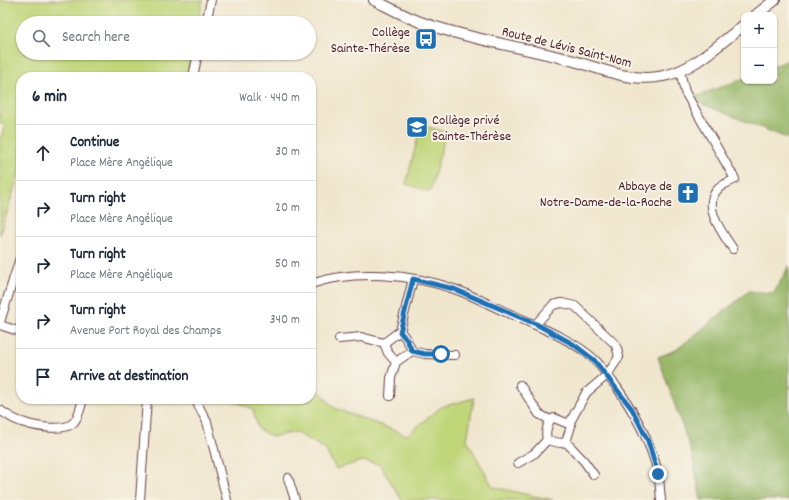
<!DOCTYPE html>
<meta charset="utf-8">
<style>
:root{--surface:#fff;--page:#f6f6f7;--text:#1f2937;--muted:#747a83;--line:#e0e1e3}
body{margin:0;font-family:Dekko,sans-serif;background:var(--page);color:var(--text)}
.controls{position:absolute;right:12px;top:12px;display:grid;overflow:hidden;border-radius:8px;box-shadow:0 1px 3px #0004}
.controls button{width:36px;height:36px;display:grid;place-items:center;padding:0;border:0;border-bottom:1px solid var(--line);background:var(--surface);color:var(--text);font:20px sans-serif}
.stop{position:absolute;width:12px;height:12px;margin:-9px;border:3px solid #1f6fb2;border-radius:50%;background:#fff}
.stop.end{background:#1f6fb2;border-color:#fff;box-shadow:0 1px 4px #0008}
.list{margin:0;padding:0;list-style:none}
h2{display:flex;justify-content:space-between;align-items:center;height:52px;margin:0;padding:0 16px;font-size:17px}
h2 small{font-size:13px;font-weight:400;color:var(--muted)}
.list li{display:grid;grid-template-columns:26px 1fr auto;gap:12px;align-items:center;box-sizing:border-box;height:56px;padding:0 16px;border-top:1px solid var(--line)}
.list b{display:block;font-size:15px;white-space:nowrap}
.list p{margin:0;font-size:13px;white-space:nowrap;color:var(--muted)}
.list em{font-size:13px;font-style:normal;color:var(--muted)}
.icon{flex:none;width:22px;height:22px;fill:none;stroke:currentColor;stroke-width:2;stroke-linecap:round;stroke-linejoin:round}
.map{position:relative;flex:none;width:789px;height:500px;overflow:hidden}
.search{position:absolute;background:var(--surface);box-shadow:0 1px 3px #0004;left:16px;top:16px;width:300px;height:44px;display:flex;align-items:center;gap:10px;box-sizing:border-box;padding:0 14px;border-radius:22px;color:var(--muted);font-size:15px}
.panel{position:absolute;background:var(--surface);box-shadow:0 1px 3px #0004;left:16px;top:72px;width:300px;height:332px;border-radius:16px}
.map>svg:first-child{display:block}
.green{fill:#c0d679;stroke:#857a52}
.forest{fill:#98b769;stroke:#716b4a}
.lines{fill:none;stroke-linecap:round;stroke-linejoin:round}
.minor-casing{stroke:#633d43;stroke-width:10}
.tertiary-casing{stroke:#633d43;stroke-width:12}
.minor{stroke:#fff;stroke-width:8}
.tertiary{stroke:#fff;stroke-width:10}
.route{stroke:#1f6fb2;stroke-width:5}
.labels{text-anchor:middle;stroke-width:4;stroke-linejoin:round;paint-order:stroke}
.poi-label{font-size:14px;fill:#4a1f2b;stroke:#f7f3e8;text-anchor:end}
.street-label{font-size:14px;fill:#4a1f2b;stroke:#f7f3e8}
</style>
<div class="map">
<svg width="789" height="500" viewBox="0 0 789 500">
<rect width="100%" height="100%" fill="#f7f3e8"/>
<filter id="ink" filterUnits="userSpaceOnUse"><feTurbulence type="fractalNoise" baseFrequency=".025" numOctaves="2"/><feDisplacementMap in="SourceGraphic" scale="8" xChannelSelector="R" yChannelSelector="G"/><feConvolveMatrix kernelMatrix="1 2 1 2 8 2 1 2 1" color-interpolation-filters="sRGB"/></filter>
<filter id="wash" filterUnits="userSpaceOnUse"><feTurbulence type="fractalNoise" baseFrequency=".012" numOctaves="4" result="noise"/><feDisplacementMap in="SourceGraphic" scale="16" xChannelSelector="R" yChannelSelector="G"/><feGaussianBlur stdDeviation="0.9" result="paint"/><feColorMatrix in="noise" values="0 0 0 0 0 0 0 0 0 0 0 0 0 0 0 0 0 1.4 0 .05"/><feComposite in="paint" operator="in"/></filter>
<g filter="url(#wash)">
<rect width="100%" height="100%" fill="#f0e6cd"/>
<!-- green -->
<path class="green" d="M0 0H203L198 23H23V53H192L187 77H21V166L0 235V140L5 125 0 123Z
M421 125 446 132 430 192 406 184Z
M311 381 334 408 407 435 441 407 474 398 467 440 493 487 553 500H402L379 464 362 461 336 469 325 449 295 432 272 437 258 429 253 409 229 399H311Z"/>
<!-- forest -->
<path class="forest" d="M789 60V139L690 99 744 78V81H774V66Z
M789 266V500H701L692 454 658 357 676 350 749 291 774 293Z"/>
</g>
<g filter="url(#ink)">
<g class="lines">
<!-- minor casing -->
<g class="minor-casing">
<path id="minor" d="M206 23 211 0
M680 71 685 92 735 179C730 182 723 184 719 188 700 205 723 234 733 249
M193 77 198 53
M311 284C354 269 411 274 454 289 475 296 495 308 515 316 540 327 575 341 595 360 603 368 609 378 616 386 635 413 650 440 658 473 660 482 660 491 661 500
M0 322 21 255
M536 324 553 305 562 303 575 306 616 345 619 357 607 375 586 393 569 424
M0 325 21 332
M400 331 413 279
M339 339 361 337 384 343
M412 351 425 354 455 355
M520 385 539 414 550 420
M390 396 391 378 396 362 412 351 407 340 400 331 384 343 388 353 396 362
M195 399 207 422 227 500
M0 410C8 416 16 421 25 423 37 427 65 432 74 422 79 416 81 406 83 399
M547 440C545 432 547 427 550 420L554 418 569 424 571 426 566 442
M547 440 560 443 566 442
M566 442 584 461 594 475
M518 463 535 453 547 440
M288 478 295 500
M140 500 147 399"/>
</g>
<!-- tertiary casing -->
<g class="tertiary-casing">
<path id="tertiary" d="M374 0C390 8 406 17 423 23 472 40 524 47 574 61 602 69 633 83 663 76 694 70 719 44 744 25
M756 15 775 0"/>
</g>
<!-- minor -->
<use href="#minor" class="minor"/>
<!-- tertiary -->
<use href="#tertiary" class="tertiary"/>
</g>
</g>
<g class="lines" filter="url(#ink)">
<!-- route -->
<path class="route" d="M441 354H425L412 351 407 340 400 332 413 279 454 289 536 324 573 344 594 360 632 409 648 441 658 474"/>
</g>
<!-- icons -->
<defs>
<g id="bus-square" transform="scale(1.15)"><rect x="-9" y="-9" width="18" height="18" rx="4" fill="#1f6fb2" stroke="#f7f3e8"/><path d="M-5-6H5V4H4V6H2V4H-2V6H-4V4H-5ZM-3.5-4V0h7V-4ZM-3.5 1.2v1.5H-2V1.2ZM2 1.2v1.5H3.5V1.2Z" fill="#fff"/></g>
<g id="school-square" transform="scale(1.15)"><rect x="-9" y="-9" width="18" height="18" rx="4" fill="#1f6fb2" stroke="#f7f3e8"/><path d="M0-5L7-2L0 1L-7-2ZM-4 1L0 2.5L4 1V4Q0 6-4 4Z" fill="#fff"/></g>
<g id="church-square" transform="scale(1.15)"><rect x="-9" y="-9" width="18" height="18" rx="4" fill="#1f6fb2" stroke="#f7f3e8"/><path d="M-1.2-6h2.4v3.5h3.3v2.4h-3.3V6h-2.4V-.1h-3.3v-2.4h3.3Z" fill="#fff"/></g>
</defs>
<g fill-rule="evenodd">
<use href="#bus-square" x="426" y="39"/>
<use href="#school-square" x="417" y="127"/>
<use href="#church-square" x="688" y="193"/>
</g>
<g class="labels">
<!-- poi labels -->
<g class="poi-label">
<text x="410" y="36">Collège<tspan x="410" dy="16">Sainte-Thérèse</tspan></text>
<text x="432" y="124" text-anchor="start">Collège privé<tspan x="432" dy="16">Sainte-Thérèse</tspan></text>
<text x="672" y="190">Abbaye de<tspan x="672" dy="16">Notre-Dame-de-la-Roche</tspan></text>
</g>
<!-- street labels -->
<g class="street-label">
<text transform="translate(567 46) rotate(14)" y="5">Route de Lévis Saint-Nom</text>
</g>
</g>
</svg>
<div class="controls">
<button>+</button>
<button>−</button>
</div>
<div class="stop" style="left:441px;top:354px"></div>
<div class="stop end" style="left:658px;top:474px"></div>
<div class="search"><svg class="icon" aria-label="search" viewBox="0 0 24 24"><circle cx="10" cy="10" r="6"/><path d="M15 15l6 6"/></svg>Search here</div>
<section class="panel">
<h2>6 min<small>Walk · 440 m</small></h2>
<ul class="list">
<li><svg class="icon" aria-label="ahead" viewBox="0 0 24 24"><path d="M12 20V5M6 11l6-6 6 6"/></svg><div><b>Continue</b><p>Place Mère Angélique</p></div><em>30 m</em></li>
<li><svg class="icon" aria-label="right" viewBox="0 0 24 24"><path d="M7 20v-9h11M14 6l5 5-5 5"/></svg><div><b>Turn right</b><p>Place Mère Angélique</p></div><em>20 m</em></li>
<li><svg class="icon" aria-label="right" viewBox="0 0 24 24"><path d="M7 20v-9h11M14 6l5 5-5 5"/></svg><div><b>Turn right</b><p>Place Mère Angélique</p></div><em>50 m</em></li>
<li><svg class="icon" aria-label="right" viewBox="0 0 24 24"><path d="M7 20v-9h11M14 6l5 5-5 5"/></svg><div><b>Turn right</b><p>Avenue Port Royal des Champs</p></div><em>340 m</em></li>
<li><svg class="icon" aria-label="arrive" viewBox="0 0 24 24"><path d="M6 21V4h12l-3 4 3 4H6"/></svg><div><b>Arrive at destination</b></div></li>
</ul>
</section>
</div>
